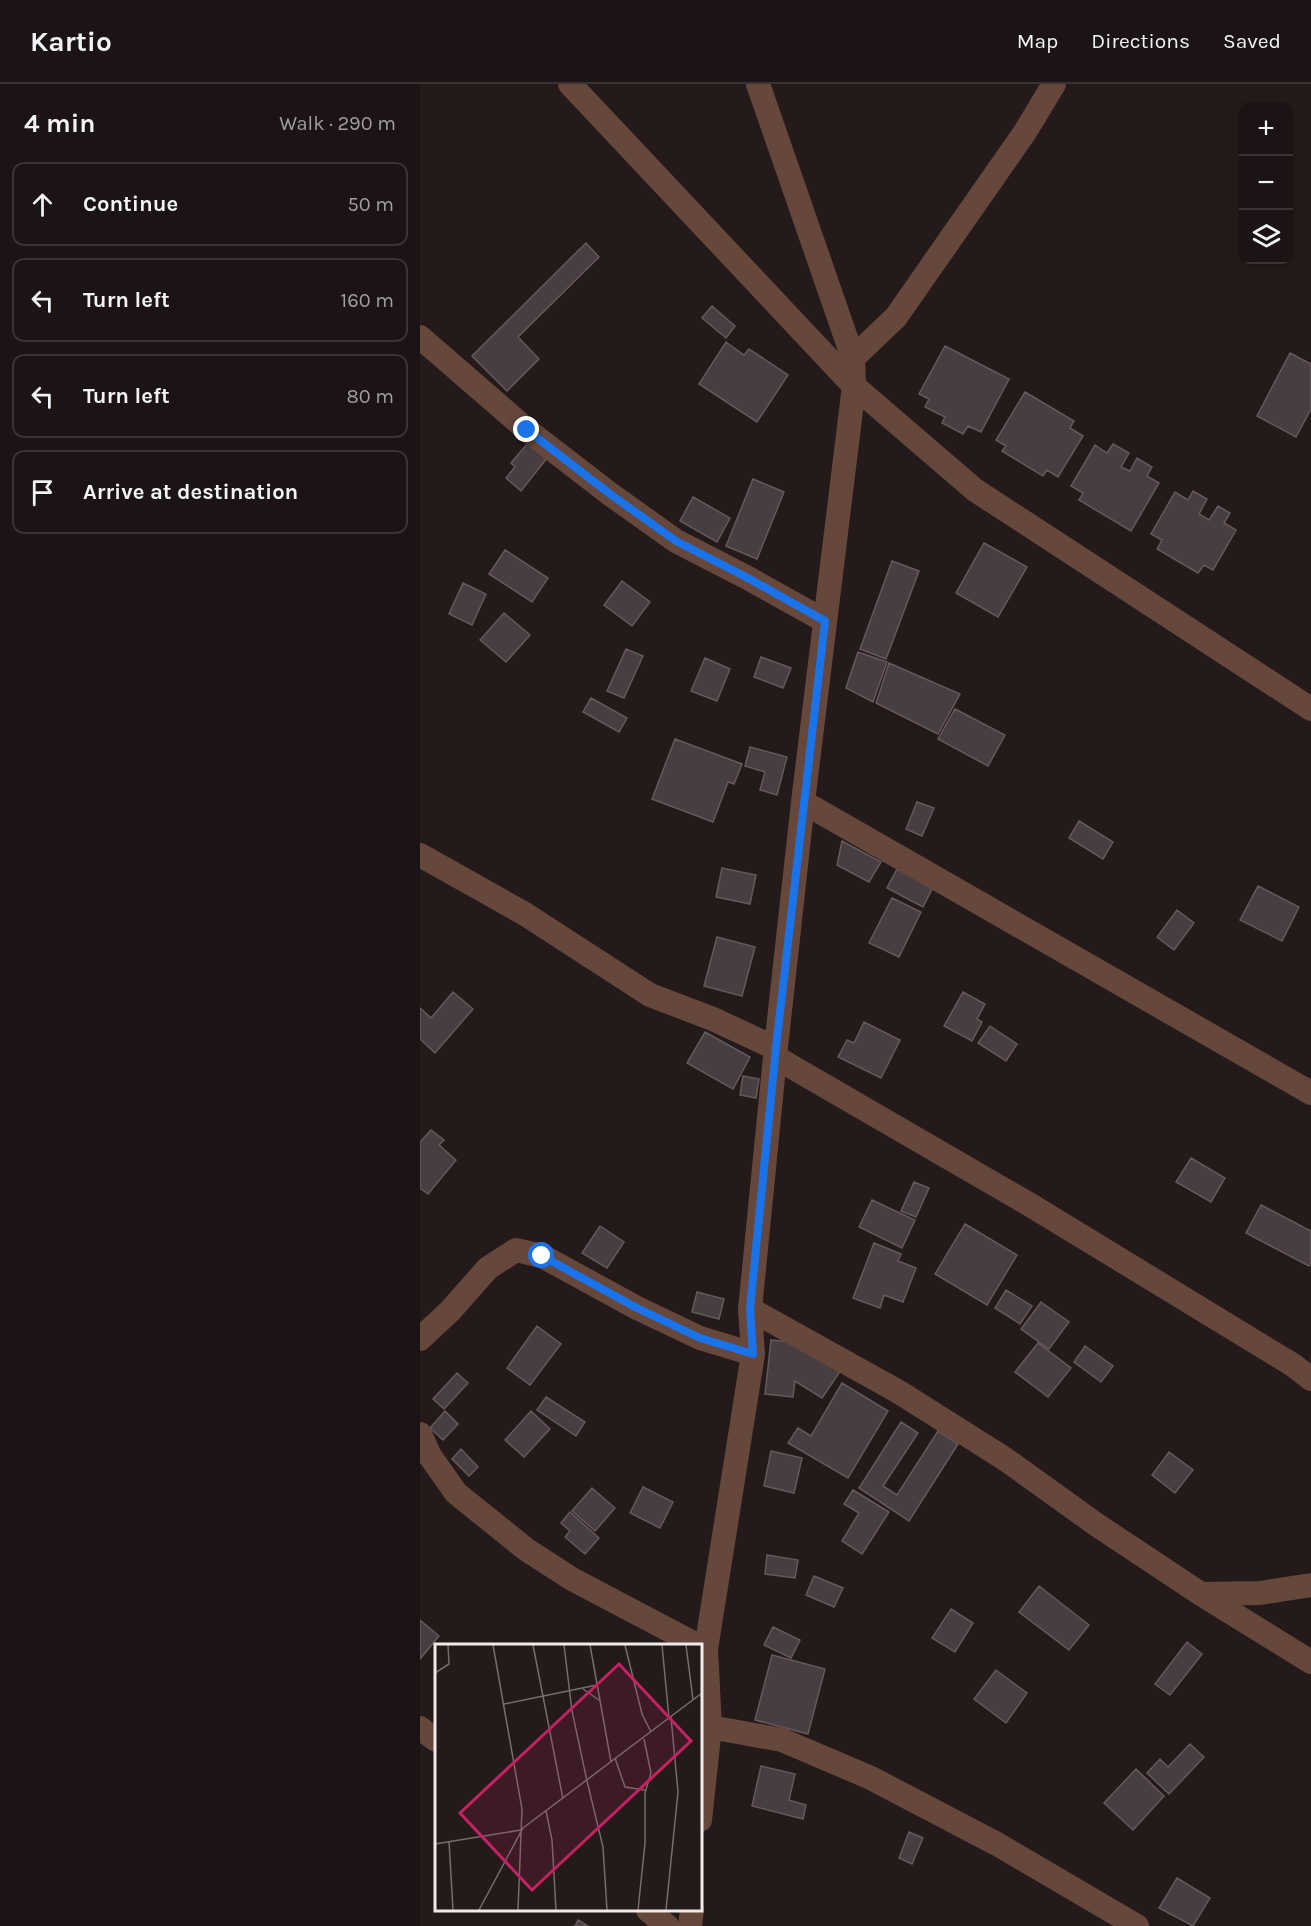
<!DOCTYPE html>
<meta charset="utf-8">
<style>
:root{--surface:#1c1414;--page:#251d1d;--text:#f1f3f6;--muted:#a09ea0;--line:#3a3334}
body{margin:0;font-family:Karla,sans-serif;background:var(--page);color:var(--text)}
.controls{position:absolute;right:18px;top:18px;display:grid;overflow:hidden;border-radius:12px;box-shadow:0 3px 9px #0003}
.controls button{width:54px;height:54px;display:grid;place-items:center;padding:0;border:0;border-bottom:2px solid var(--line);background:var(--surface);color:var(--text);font:30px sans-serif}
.stop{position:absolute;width:18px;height:18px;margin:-14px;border:4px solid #1a73e8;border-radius:50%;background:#fff}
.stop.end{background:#1a73e8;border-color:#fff;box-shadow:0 2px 6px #0008}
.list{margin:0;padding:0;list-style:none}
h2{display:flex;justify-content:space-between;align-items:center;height:78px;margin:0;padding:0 24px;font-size:26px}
h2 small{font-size:20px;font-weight:400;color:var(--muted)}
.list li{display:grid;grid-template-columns:39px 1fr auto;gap:18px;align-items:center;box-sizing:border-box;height:84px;margin:0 12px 12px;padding:0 12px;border:2px solid var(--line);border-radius:12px}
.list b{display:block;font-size:22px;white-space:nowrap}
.list em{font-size:20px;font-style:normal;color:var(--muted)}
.icon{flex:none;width:33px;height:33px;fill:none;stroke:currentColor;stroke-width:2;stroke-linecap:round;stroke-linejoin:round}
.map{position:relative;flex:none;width:891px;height:1842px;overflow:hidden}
header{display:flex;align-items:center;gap:36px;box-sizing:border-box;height:84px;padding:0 30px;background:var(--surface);border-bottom:2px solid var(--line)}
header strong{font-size:28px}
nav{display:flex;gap:33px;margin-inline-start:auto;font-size:21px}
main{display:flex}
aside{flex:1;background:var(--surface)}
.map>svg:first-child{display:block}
.building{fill:#483d40;stroke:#65595c;stroke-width:1.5}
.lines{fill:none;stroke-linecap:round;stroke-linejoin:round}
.street{stroke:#66473b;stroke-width:24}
.route{stroke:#1a73e8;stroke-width:8}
.inset-road{fill:none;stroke:#776d6d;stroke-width:1.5}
.view{fill:#c42262;fill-opacity:0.15;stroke:#c42262;stroke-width:3}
.inset-edge{fill:none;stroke:#f1eae9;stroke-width:3}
</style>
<header>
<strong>Kartio</strong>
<nav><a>Map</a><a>Directions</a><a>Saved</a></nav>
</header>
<main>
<aside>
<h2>4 min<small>Walk · 290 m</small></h2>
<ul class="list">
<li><svg class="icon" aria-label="ahead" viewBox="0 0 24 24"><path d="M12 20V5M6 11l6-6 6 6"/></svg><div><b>Continue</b></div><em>50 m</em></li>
<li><svg class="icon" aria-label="left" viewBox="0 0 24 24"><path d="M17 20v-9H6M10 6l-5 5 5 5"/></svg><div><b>Turn left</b></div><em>160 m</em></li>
<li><svg class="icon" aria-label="left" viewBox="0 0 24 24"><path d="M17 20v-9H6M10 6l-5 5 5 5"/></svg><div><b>Turn left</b></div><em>80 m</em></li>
<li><svg class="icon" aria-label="arrive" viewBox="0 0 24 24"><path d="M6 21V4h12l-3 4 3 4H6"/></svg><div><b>Arrive at destination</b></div></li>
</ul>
</aside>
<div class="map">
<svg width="891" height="1842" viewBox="0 0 891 1842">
<rect width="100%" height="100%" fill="#251a1a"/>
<!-- building -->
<path class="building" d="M166 159 179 173 98 253 119 275 87 307 52 272Z
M292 222 315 242 306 254 282 234Z
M306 258 324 271 329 265 368 291 337 338 279 300Z
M525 262 589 295 561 348 548 342 543 350 522 339 525 333 505 323 509 315 499 310Z
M870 269 891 280V325L876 353 837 332Z
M605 308 654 337 650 344 663 352 638 393 627 386 623 392 582 367 586 362 576 356Z
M108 359 127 374 101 407 86 394 95 383 91 379Z
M693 360 709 369 701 383 710 387 717 374 732 383 727 392 739 399 711 447 659 416 663 409 651 402 675 361 687 369Z
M333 395 364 408 337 475 306 462Z
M773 407 787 415 779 430 789 436 798 422 810 429 804 439 816 446 793 486 784 481 778 489 737 465 742 456 731 450 755 408 768 416Z
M273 413 310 434 297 458 260 437Z
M564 459 607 483 578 533 536 509Z
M85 466 128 494 112 518 69 490Z
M472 477 499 487 466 575 440 565Z
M202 497 230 518 212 542 184 521Z
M43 499 66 510 52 541 29 530Z
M84 529 110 551 86 578 60 556Z
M206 565 223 572 204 614 187 607Z
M438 568 467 578 453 618 426 604Z
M341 573 371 584 363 604 334 593Z
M285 574 310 585 297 617 271 607Z
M469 579 540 610 518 650 456 619Z
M171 614 207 634 199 648 163 628Z
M535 625 585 651 568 682 518 655Z
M255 655 322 680 314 700 308 698 293 738 232 715Z
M330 663 367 673 357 711 340 706 345 688 325 682Z
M497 718 514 724 502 752 486 745Z
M659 737 693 758 683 775 649 754Z
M422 757 461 778 449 798 417 781Z
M302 784 336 791 330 820 296 813Z
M477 785 513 803 503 823 467 804Z
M838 802 879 823 862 857 820 836Z
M472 814 501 828 479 873 449 859Z
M757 826 774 839 754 866 737 853Z
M297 853 335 863 322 912 284 902Z
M33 908 53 925 15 969 0 955V924L11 934Z
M543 908 565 920 557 935 562 938 552 957 524 942Z
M444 938 480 956 461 994 418 973 427 956 434 959Z
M570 942 597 960 586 977 558 959Z
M285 948 330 973 313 1005 267 979Z
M323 992 339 995 336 1014 320 1011Z
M11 1046 24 1056 19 1061 36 1076 8 1110 0 1104V1058Z
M771 1074 805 1094 791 1118 756 1098Z
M494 1098 509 1104 496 1133 481 1127Z
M452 1116 495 1136 482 1164 439 1143Z
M841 1121 891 1147V1178L889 1182 826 1149Z
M545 1140 597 1171 567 1221 515 1190Z
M180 1142 204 1158 187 1184 162 1169Z
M454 1159 481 1170 478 1177 496 1184 483 1218 464 1211 460 1224 433 1214Z
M586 1206 612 1222 600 1240 575 1224Z
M277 1208 304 1215 299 1235 272 1228Z
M621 1218 649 1238 629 1265 601 1245Z
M117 1242 141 1260 110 1301 87 1284Z
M351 1256 380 1259 421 1286 402 1314 375 1297 373 1313 345 1310Z
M618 1259 651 1284 628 1313 595 1288Z
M665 1262 693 1282 681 1298 654 1278Z
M37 1289 48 1299 24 1325 13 1315Z
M422 1299 468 1327 428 1394 368 1359 378 1344 391 1352Z
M126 1313 165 1338 156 1352 117 1326Z
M25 1327 38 1340 23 1356 10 1344Z
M111 1327 130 1345 104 1373 85 1356Z
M481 1338 498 1349 463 1402 477 1411 518 1347 538 1360 489 1437 439 1404Z
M41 1365 58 1383 49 1392 32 1375Z
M351 1367 382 1374 374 1409 344 1402Z
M749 1368 773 1386 755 1409 732 1391Z
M223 1403 253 1418 240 1444 210 1429Z
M172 1404 195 1424 175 1447 152 1427Z
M433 1406 469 1428 442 1470 422 1457 439 1429 424 1420Z
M150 1428 179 1454 165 1470 145 1453 150 1447 141 1439Z
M347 1471 378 1476 375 1494 345 1490Z
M394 1492 423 1504 414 1523 386 1511Z
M619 1502 669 1541 649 1566 599 1528Z
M531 1525 553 1539 535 1568 512 1554Z
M0 1536 19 1552 0 1575Z
M353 1543 380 1556 371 1574 344 1561Z
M767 1558 782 1570 750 1611 735 1600Z
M352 1571 405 1585 388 1650 335 1636Z
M576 1586 607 1609 586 1639 554 1615Z
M770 1660 784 1673 749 1710 727 1689 740 1675 748 1683Z
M341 1682 375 1690 369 1716 386 1721 383 1735 332 1722Z
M716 1685 744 1712 713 1746 684 1719Z
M489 1748 503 1754 492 1780 479 1774Z
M757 1794 790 1814 773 1842 739 1824Z
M158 1836 168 1842H155Z"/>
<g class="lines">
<!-- street -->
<path class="street" d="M150 0 434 302 555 406 891 625
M0 253 107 346 190 410 256 457 326 493 405 537
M433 274 476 233 605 48 634 0
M383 718 891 1009
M0 771 105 830 230 911 293 935 349 961 356 963
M355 973 612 1122 873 1281 891 1295
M330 1225 479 1308 585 1375 677 1441 781 1510 891 1578
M0 1255 30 1227 68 1184 96 1166 122 1172 217 1224 280 1254 333 1270
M0 1350 10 1372 36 1409 107 1466 152 1495 279 1562
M781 1510 840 1509 891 1501
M290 1643 362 1656 451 1694 577 1760 717 1842
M0 1644 16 1656
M280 1736 290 1643 286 1565 333 1270 330 1225 356 963 383 718 434 302 433 274 338 0
M228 1826 247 1842
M270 1842 272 1826"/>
</g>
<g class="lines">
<!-- route -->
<path class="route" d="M107 346 190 410 256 457 326 493 405 537 356 963 330 1225 333 1270 280 1254 217 1224 122 1172"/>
</g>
<!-- overview -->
<g transform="translate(15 1560)">
<rect width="267" height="267" fill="#251a1a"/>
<path class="inset-road" d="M58 1 87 165 83 266M98 1 128 155M129 1 137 67 152 137M155 1 176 118M190 1 207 70 216 88M227 1 234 74M251 1 258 56M0 29 14 20 13 1M148 45 164 56M69 60 162 41M180 114 190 143 210 146M152 137 168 203 172 266M111 167 117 196 121 266M14 197 18 266M0 200 86 186M44 266 88 184 267 49M203 266 210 199V149L216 129 209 95M231 266 243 148 236 73"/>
<path class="view" d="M184 20 256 97 97 246 25 169Z"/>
<rect width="267" height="267" class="inset-edge"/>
</g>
</svg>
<div class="controls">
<button>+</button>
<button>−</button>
<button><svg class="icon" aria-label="layers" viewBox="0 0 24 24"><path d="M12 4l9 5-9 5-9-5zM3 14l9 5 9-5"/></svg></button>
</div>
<div class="stop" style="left:122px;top:1172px"></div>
<div class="stop end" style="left:107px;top:346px"></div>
</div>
</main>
